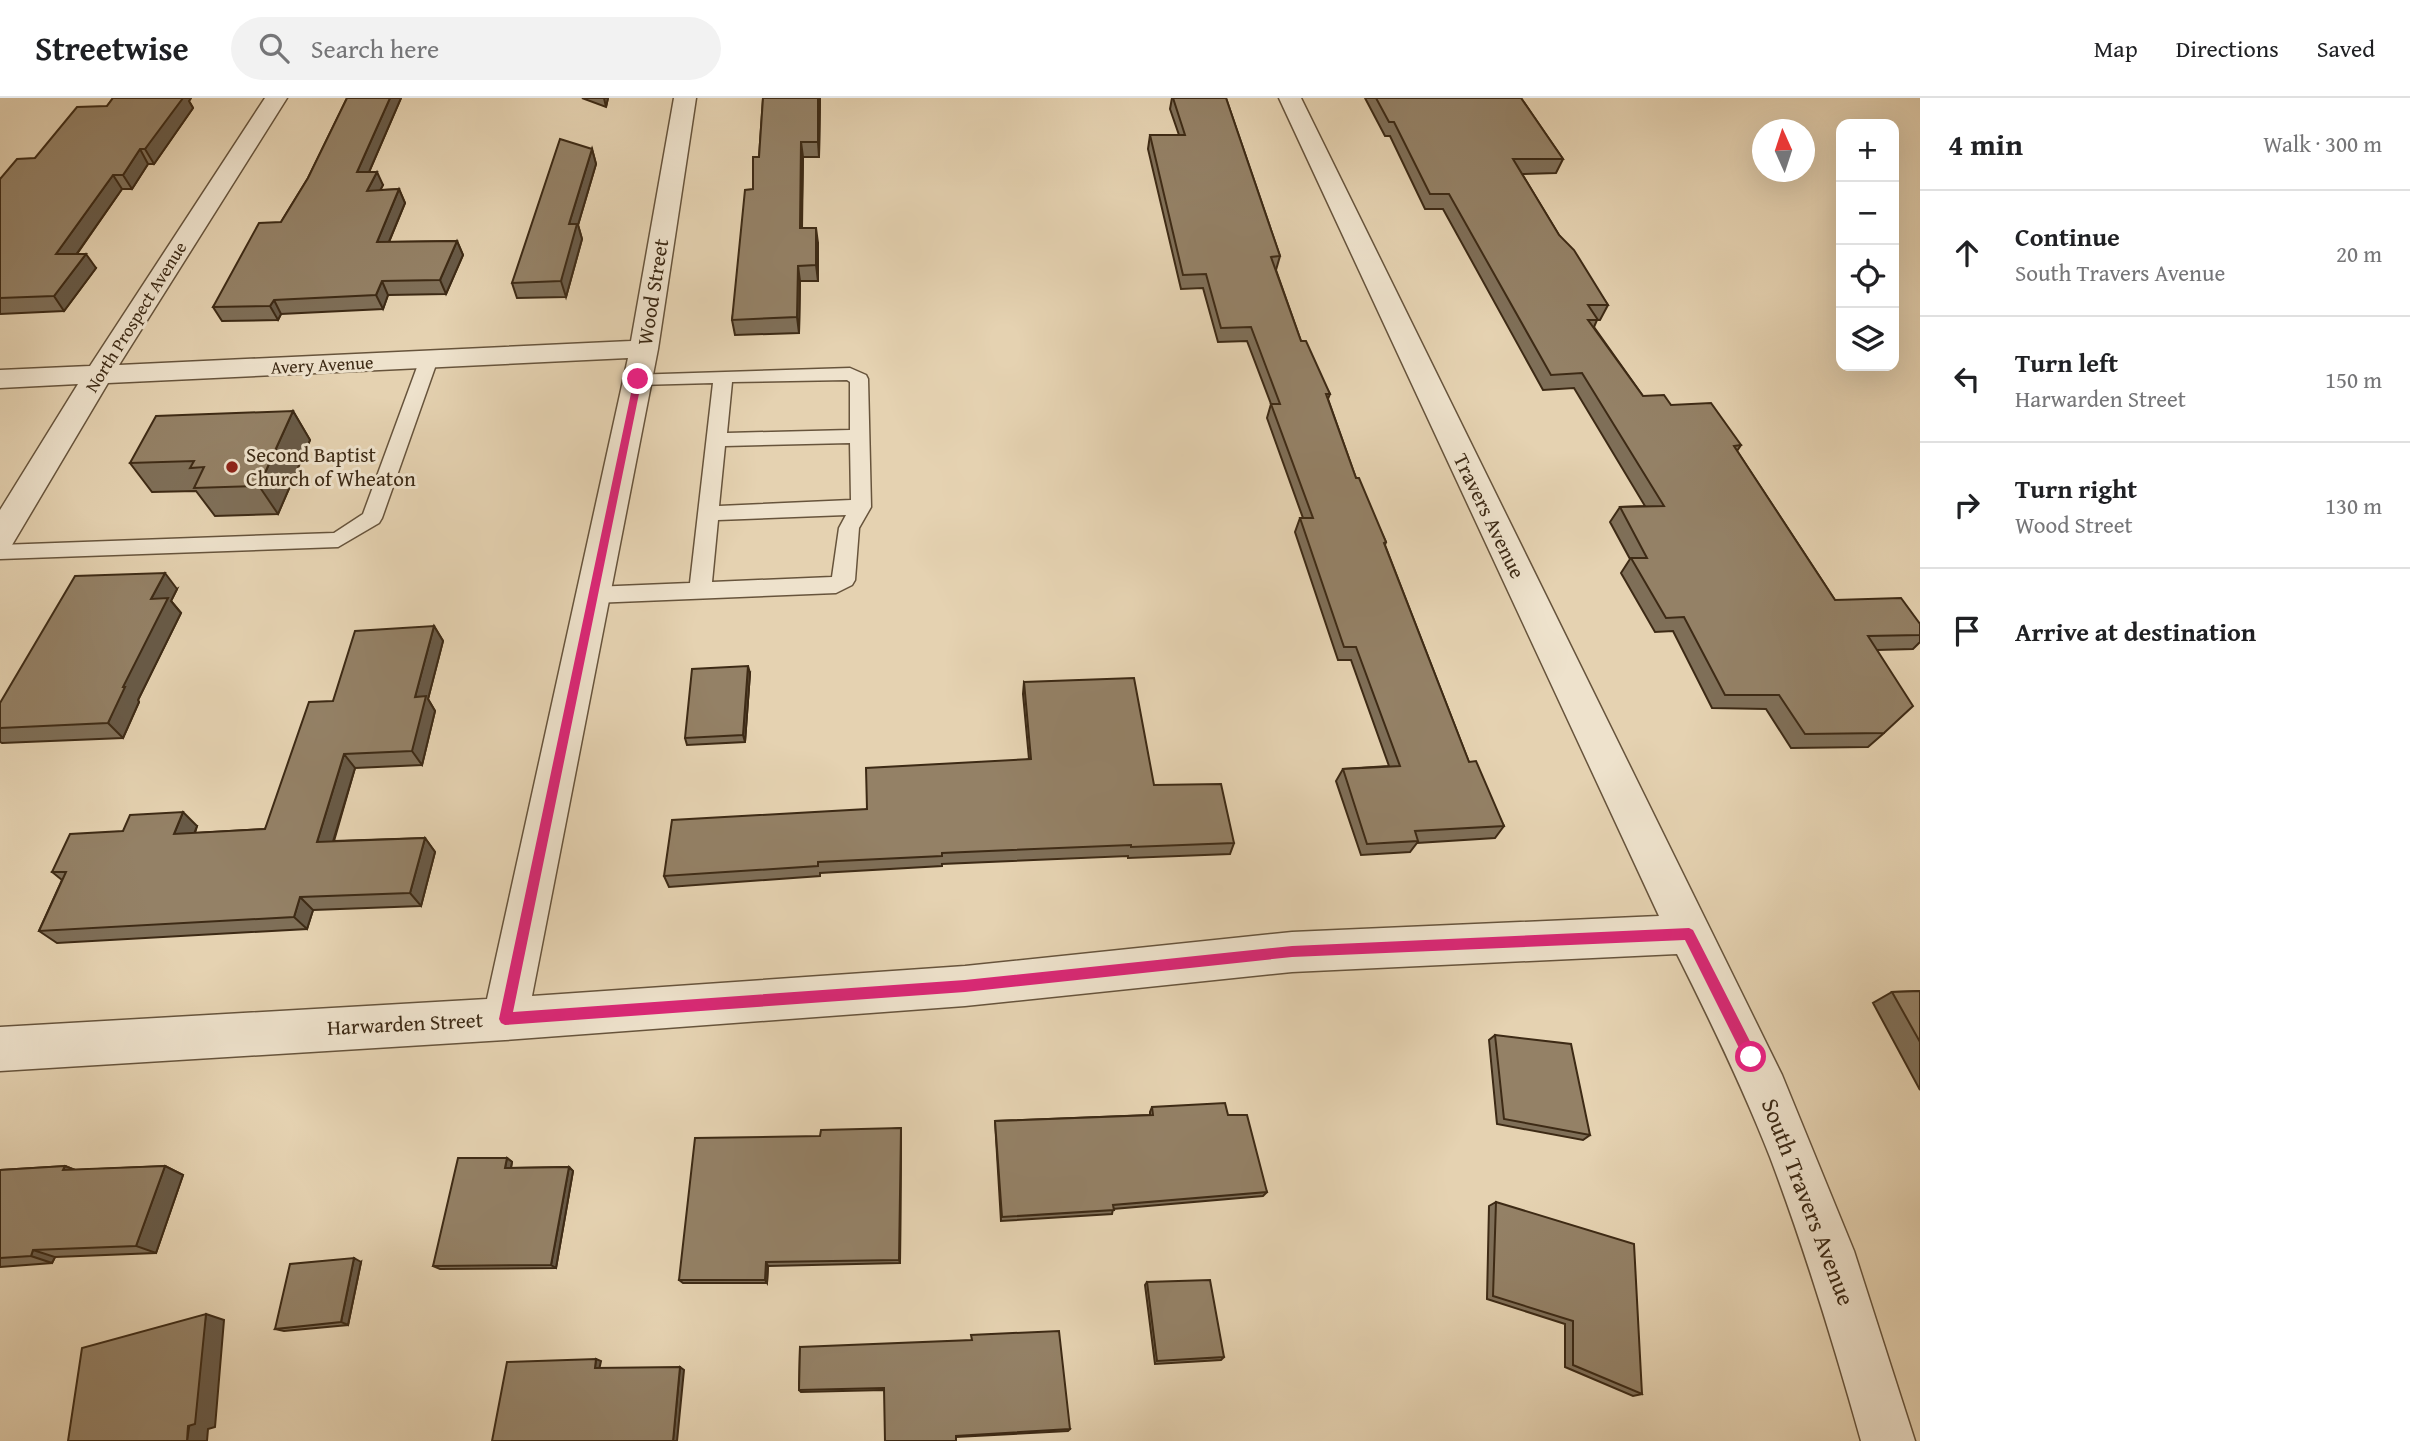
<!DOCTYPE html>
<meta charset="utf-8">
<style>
:root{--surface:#fff;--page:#f2f2f2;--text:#202124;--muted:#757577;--line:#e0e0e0}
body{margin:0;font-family:"Gentium Book Plus",serif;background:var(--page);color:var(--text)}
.controls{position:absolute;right:21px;top:21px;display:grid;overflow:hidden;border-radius:14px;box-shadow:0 7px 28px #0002}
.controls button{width:63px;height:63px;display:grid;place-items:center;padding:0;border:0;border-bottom:2px solid var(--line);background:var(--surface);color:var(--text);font:35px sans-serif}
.compass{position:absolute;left:1752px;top:21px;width:63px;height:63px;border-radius:50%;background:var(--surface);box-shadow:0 7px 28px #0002;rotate:357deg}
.stop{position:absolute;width:21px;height:21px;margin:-16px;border:5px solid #db2777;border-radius:50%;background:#fff}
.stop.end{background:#db2777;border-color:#fff;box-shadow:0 2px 7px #0008}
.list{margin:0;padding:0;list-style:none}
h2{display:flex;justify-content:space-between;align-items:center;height:91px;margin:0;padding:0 28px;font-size:30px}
h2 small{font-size:23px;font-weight:400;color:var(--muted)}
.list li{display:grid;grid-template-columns:46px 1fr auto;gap:21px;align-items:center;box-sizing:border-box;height:126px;padding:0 28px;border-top:2px solid var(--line)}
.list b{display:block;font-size:26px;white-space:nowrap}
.list p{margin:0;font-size:23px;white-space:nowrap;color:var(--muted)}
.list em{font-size:23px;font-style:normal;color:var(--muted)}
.icon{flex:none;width:38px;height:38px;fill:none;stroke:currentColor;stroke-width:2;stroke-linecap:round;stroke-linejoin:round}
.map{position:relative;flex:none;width:1920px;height:1343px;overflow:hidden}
header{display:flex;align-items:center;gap:42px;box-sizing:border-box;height:98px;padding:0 35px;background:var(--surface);border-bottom:2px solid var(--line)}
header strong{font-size:33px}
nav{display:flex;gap:38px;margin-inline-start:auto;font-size:24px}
.search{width:490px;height:63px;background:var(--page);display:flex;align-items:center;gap:18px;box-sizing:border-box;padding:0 24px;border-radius:38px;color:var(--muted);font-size:26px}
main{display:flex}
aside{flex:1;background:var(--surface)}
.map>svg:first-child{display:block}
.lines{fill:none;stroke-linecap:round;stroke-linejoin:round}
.service-casing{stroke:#67543c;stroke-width:3}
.minor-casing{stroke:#67543c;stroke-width:3}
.service{fill:#eee2cc;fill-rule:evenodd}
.minor{fill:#eee2cc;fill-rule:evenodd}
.wall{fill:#7f6f58;stroke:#3d2a15;stroke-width:2}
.shaded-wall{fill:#685a47;stroke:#3d2a15;stroke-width:2}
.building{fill:#948166;stroke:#3d2a15;stroke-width:2}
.route{fill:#db2777}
.poi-dot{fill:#8f2418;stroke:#eee2cc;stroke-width:2.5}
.labels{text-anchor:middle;stroke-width:6;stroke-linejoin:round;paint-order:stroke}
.far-street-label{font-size:18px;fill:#3d2a15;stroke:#eee2cc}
.street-label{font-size:21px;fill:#3d2a15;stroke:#eee2cc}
.poi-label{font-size:21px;fill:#3d2a15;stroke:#eee2cc;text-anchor:start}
.near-street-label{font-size:24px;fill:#3d2a15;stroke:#eee2cc}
</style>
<header>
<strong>Streetwise</strong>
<div class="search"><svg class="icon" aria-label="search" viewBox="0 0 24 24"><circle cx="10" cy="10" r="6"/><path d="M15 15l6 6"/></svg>Search here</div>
<nav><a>Map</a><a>Directions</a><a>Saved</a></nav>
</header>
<main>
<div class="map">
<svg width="1920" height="1343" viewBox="0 0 1920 1343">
<rect width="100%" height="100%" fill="#e5d2b1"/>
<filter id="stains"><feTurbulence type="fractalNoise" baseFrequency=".00286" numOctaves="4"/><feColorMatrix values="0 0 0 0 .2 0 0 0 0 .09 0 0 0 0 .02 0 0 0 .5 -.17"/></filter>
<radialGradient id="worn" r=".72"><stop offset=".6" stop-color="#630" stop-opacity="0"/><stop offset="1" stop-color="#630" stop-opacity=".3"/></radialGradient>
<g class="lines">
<!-- service casing -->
<g class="service-casing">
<path id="service" d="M429 256 438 261 382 420 379 425 338 449 0 461V447L334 435 363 416 420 261Z
M850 270 866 277 868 281 871 409 859 430 855 482 852 487 836 495 593 505 585 503 582 497 585 491 593 489 690 485 713 285 638 287 631 285 629 281 631 277ZM847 282 850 284V332L727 335 732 284ZM850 345 851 402 719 408 725 348ZM846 417 839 430 832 479 712 484 718 422Z"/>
</g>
<!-- minor casing -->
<g class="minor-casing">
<path id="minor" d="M265 0H287L119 267 631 243 674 0H696L658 251 532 898 965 868 1292 834 1659 818 1279 0H1301L1782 977 1854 1153 1915 1343H1861C1834 1247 1805 1152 1770 1059 1743 990 1710 922 1677 856L1292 874 965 908 505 942 0 973V929L487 901 628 260 108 285 12 447 0 450V412L78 286 0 290V272L90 268Z"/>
</g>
<!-- service -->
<use href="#service" class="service"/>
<!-- minor -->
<use href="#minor" class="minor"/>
</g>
<!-- wall -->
<path class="wall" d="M113 0H191L189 3 193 10 154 66H148L132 91H122L77 156 96 170 64 213 0 216V81L35 60 107 8Z
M347 0H401L369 74 383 87 380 92 399 91 405 105 389 144 457 143 463 157 446 196 388 197 383 211 281 216 278 222 222 223 213 209 281 124 308 80Z
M582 0H608L606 9Z
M763 0H820L819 59H803L802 130 818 145V183H800L799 235 735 237 732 222 759 59Z
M1172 0H1226L1280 158 1276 172 1301 243 1330 296 1328 301 1356 380 1386 444 1385 447 1469 664 1504 728 1495 740 1417 745 1410 754 1361 757 1336 683 1343 671 1389 668 1351 562H1338L1295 434 1300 420H1303L1267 320 1271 306 1247 243 1218 244 1203 190 1181 191 1148 51 1150 37H1179L1170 11Z
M1365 0H1521L1563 61 1556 75 1522 76 1559 137 1608 207 1600 222H1597L1594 229 1643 298 1671 307 1741 347 1737 353 1835 502 1920 526V544L1913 551 1877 552 1884 635 1868 649 1791 650 1766 611 1712 610 1673 533 1655 534 1621 475 1630 461 1610 424 1620 409 1645 408 1574 290 1543 292 1443 111H1425L1390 38H1385Z
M592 51 596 66 578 127 582 141 566 199 517 200 512 185Z
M293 313 310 342 278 416 215 418 196 393 152 394 130 365Z
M177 491 171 503 181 515 138 602 139 604 123 640 2 645 0 644V605Z
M434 528 443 543 428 601 435 613 422 667 355 670 334 743 425 740 435 754 421 808 313 812 307 831 57 845 39 833 62 782 52 774 123 733 197 728 195 735 265 731 333 603Z
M750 575 745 644 687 647 685 640Z
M1024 584 1154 687 1234 745 1230 756 1128 760V758L942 766V768L820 775V778L669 789 664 778 867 711 1029 661 1023 596Z
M1920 893V992L1873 905 1892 894Z
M1495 937 1590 1037 1583 1042 1497 1026 1489 942Z
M1152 1009 1228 1017 1267 1094 1263 1098 1113 1111 1112 1116 1001 1123 995 1023 1150 1017V1014Z
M901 1030 900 1165 768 1168 767 1185H683L679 1182 820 1038Z
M507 1060 512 1064 511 1070 569 1069 573 1073 556 1170 440 1171 433 1168Z
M65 1068 75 1072 165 1068 183 1077 156 1155 55 1159 52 1165 0 1169V1072Z
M1496 1104 1642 1296 1633 1298 1565 1269V1226L1487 1201 1489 1108Z
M361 1164 348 1227 284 1233 275 1231Z
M1147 1184 1224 1259 1221 1262 1155 1266 1145 1187Z
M800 1249 1070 1331 1068 1333 956 1339 884 1292 801 1294 799 1292Z"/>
<!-- shaded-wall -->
<path class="shaded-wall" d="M178 0H191L189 3 193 10 154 66 145 51Z
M390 0H401L363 88 357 74Z
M604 0H608L606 9Z
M818 0H820L819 59 818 44Z
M801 44 803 59 801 145 800 130Z
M140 51 148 66 132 91 123 77Z
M592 51 596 66 578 127 582 141 566 199 561 183 569 126Z
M377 74 383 87 373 106 367 93Z
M113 77 122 91 66 171 56 156Z
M399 91 405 105 383 158 377 144Z
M816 130 818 145V183L816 167Z
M457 143 463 157 446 196 440 182Z
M86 156 96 170 64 213 54 198Z
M798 168 800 183 799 235 797 219Z
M382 183 388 197 383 211 376 197Z
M274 202 281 216 278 222 270 208Z
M293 313 310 342 278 416 259 388Z
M165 475 177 491 171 503 181 515 138 602 139 604 123 640 108 625 123 589 151 501Z
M434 528 443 543 428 601 435 613 422 667 412 653 415 599Z
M748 568 750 575 745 644 743 637Z
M344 656 355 670 329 757 317 744Z
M183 714 197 728 189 749 174 736Z
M425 740 435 754 421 808 410 795Z
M300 799 313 812 307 831 294 819Z
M901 1030V1035L900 1165 899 1162Z
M507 1060 512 1064 510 1074 505 1070Z
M65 1068 85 1076 63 1072Z
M165 1068 183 1077 156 1155 136 1148Z
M569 1069 573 1073 556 1170 551 1167Z
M33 1152 55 1159 52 1165 31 1158Z
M354 1160 361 1164 348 1227 341 1224Z
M766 1164 768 1168 767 1185 765 1182Z
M206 1216 224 1222 215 1329 208 1331 207 1343H187Z
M596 1261 601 1263 599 1272 595 1270Z
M680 1269 684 1272 677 1343H673Z"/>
<!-- building -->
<path class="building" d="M113 0H183L145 51H140L123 77H113L56 156H86L54 198 0 200V81L17 61 35 60 77 9 107 8Z
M347 0H390L357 74H377L367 93 399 91 377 144 457 143 440 182 382 183 376 197 274 202 270 208 213 209 259 125 281 124 308 80Z
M763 0H818V44H801L800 130H816V167L798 168 797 219 732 222 745 92 753 91V59H759Z
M1173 0H1226L1280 158 1271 159 1301 243H1306L1330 296H1326L1356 380H1359L1386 444 1384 445 1469 664 1476 663 1504 728 1415 733 1418 743 1367 746 1343 671 1400 668 1356 549H1344L1300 420H1313L1271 306H1280L1251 229 1221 230 1206 176 1183 177 1150 37H1185Z
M1376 0H1521L1563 61H1513L1559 137 1574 152 1608 207H1588L1598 222H1588L1643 298 1664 297 1671 307 1711 305 1741 347 1734 348 1835 502 1901 500 1920 526V537L1868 538 1913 608 1884 635 1805 636 1779 597H1725L1684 519 1666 520 1631 460H1647L1620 409 1664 408 1582 275 1551 277 1449 96H1430L1394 24H1389Z
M560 41 592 51 569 126H577L561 183 512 185Z
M293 313 259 388 194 390 204 369 190 370 194 363 130 365 156 318Z
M165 475 151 501 168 500 123 589H125L108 625 0 630V605L75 478Z
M434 528 415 599 426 598 412 653 344 656 317 744 425 740 410 795 300 799 294 819 39 833 66 774H52L70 736 123 733 130 717 183 714 174 736 265 731 309 604 333 603 355 533Z
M748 568 743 637 685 640 692 571Z
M1134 580 1154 687 1221 686 1234 745 1131 749V747L942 755V758L818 764V768L664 778 672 722 867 711 866 670 1031 661 1024 584Z
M1920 893V944L1892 894Z
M1495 937 1571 946 1590 1037 1504 1021Z
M1225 1005 1228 1017H1247L1267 1094 1113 1107 1114 1112 1002 1119 995 1023 1153 1017 1152 1009Z
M901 1030 899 1162 766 1164 765 1182H679L695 1040 820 1038 821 1032Z
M458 1060H507L505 1070 569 1069 551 1167 433 1168Z
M65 1068 63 1072 165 1068 136 1148 33 1152 31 1158 0 1160V1072Z
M1496 1104 1634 1146 1642 1296 1573 1267V1223L1493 1198Z
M354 1160 341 1224 275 1231 290 1166Z
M1210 1182 1224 1259 1157 1263 1147 1184Z
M206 1216 195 1326 188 1328 187 1343H68L82 1250Z
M1059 1233 1070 1331 956 1338V1343H885L884 1290 799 1292 800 1249 972 1242 971 1237Z
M596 1261 595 1270 680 1269 673 1343H492L507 1264Z"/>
<!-- route -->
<path class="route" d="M638 278 642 281 513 914 965 882 1292 848 1689 830 1693 832 1756 955V964H1746L1685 842 1292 859 965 894 505 927 501 925 499 921 634 281Z"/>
<!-- markers -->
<circle class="poi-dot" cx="232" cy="369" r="7"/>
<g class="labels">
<!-- far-street labels -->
<g class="far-street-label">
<text transform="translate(136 219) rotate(-58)" y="6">North Prospect Avenue</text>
<text transform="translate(322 267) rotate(-3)" y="6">Avery Avenue</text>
</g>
<!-- street labels -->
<g class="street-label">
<text transform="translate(653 194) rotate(-81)" y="7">Wood Street</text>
<text transform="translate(1489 418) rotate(64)" y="7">Travers Avenue</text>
<text transform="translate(405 926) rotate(-3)" y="7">Harwarden Street</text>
</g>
<!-- poi labels -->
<g class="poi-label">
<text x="246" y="364">Second Baptist<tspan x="246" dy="24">Church of Wheaton</tspan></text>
</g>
<!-- near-street labels -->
<g class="near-street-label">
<text transform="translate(1808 1104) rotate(69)" y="8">South Travers Avenue</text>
</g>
</g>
<rect width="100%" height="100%" filter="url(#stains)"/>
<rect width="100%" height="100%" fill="url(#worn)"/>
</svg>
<div class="controls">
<button>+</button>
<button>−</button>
<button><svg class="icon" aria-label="locate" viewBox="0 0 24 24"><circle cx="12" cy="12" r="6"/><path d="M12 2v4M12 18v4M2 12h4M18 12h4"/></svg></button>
<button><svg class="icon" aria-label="layers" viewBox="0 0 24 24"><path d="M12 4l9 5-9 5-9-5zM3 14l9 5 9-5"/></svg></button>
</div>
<svg class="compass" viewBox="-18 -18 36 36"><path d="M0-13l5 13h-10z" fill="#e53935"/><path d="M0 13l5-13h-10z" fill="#757577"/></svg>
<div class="stop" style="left:1751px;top:959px"></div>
<div class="stop end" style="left:638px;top:281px"></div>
</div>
<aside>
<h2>4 min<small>Walk · 300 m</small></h2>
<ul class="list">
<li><svg class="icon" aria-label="ahead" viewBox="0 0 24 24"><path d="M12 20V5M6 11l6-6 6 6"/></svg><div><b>Continue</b><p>South Travers Avenue</p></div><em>20 m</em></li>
<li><svg class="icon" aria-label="left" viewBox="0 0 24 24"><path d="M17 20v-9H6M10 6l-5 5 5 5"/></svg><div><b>Turn left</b><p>Harwarden Street</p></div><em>150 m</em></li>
<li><svg class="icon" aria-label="right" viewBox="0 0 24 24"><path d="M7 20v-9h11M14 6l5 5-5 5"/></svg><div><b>Turn right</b><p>Wood Street</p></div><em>130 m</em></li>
<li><svg class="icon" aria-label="arrive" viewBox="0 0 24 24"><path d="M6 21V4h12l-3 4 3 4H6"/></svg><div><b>Arrive at destination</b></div></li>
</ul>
</aside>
</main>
